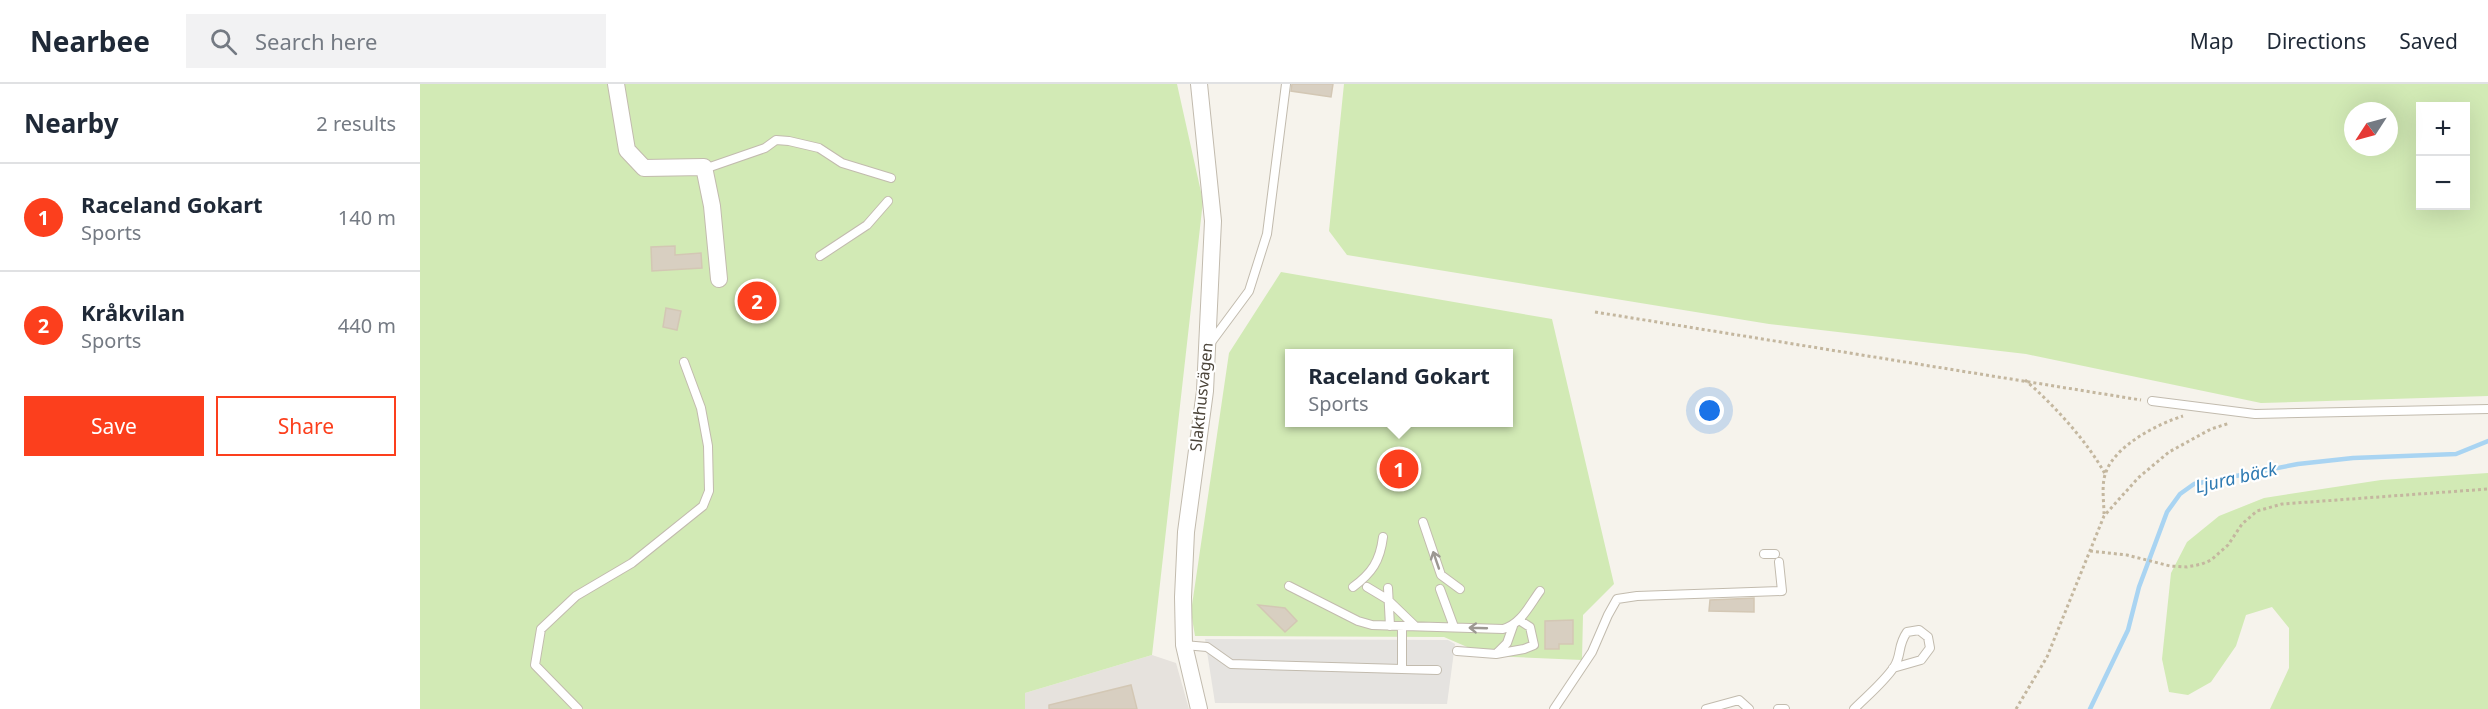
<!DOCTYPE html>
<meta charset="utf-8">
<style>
:root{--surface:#fff;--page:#f2f2f3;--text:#1f2937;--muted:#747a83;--line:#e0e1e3;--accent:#fc3f1d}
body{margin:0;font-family:"Noto Sans",sans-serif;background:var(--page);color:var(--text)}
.controls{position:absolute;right:18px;top:18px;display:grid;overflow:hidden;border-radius:0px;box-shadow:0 6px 24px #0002}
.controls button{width:54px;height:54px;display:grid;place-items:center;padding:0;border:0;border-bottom:2px solid var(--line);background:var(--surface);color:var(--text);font:30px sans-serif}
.compass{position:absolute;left:1924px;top:18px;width:54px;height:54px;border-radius:50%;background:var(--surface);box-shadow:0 6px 24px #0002;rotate:234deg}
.you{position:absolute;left:1290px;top:327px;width:21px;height:21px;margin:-15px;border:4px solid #fff;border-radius:50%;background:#1a73e8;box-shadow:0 0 0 9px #1a73e833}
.badge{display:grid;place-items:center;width:39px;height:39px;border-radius:50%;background:var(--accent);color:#fff;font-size:20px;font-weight:700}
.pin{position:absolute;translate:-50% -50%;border:3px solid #fff;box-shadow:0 2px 6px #0006}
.popup{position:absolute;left:865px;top:265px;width:228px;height:78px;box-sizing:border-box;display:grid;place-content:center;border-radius:0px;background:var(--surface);filter:drop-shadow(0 2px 4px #0005);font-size:20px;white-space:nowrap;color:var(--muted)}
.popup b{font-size:22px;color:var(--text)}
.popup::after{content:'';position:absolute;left:50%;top:100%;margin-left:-12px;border:12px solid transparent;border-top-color:var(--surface)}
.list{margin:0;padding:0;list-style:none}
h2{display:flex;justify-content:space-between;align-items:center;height:78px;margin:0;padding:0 24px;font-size:26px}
h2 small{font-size:20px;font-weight:400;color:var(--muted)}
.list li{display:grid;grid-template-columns:39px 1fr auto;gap:18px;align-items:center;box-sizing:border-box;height:108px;padding:0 24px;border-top:2px solid var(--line)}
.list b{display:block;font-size:22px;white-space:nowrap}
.list p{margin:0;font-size:20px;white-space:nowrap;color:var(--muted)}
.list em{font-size:20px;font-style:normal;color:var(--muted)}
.actions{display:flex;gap:12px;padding:18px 24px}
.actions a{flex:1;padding:14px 0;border:2px solid var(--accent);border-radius:0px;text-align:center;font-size:21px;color:var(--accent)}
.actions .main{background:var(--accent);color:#fff}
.icon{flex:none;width:33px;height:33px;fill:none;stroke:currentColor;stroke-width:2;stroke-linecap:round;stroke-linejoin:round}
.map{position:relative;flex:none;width:2068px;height:625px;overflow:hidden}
header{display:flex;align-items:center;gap:36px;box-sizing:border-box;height:84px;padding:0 30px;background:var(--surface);border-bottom:2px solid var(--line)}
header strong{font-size:28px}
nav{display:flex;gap:33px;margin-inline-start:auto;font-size:21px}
.search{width:420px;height:54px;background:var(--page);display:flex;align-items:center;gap:15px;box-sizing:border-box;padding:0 21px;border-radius:0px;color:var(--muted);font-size:22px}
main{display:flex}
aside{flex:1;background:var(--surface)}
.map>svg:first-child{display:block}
.industrial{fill:#e6e2dd}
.green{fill:#d2eab5;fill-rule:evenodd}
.parking{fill:#e5e3e0}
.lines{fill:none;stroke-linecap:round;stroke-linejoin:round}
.stream{stroke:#a9d4f2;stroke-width:4.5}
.building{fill:#d8cfc1;stroke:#d3c7b4;stroke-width:1.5}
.service-casing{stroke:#c2bbae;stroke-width:10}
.minor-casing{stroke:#c2bbae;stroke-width:18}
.path{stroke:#c4b79f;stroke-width:3;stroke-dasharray:3 3;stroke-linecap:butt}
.service{stroke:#fff;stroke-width:8}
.minor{stroke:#fff;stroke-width:16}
.oneway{stroke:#9c9892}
.labels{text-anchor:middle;stroke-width:4.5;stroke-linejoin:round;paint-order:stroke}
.street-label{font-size:16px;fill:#4b4439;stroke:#fff}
.water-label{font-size:18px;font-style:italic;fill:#2e7ab2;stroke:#fff}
</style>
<header>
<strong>Nearbee</strong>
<div class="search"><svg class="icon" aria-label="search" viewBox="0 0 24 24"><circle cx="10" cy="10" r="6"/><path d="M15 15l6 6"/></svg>Search here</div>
<nav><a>Map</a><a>Directions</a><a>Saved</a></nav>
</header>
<main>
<aside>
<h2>Nearby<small>2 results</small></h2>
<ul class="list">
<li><span class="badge">1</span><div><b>Raceland Gokart</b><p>Sports</p></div><em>140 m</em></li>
<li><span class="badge">2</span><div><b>Kråkvilan</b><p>Sports</p></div><em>440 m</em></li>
</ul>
<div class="actions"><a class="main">Save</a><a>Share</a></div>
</aside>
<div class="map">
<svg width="2068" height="625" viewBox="0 0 2068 625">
<rect width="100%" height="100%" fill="#f6f3ec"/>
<!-- industrial -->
<path class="industrial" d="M732 571 756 579 769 625H605V609Z"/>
<!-- green -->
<path class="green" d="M0 0H757L783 117 732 571 605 609V625H0Z
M924 0H2068V312L1841 319 1606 270 1349 240 927 171 909 147ZM2000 22H2046V122H2000ZM1933 27H1969V63H1933Z
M861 188 1132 235 1194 500 1163 531 1162 576 1068 572 1024 553 775 552 771 528 809 269ZM870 270H1088V338H870Z
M2068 389V625H1850L1869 584V544L1852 523 1826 531 1816 562 1791 598 1768 611 1749 608 1742 575 1751 489 1767 458 1799 432 1844 414 1961 396Z"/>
<!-- parking -->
<path class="parking" d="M785 555 1028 556 1035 560 1027 620 795 619Z"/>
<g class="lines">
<!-- stream -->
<path class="stream" d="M1670 625 1708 546 1719 503 1747 428 1760 410 1774 400 1878 380 1933 374 2036 370 2068 357"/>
</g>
<!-- building -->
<path class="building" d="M872 0H913L911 13 871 7Z
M255 162V171L281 169 282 184 232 187 231 163Z
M246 224 261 227 257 246 243 243Z
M1334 514V528L1289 527 1290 516Z
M838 521 865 524 877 537 865 548Z
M1153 536V560H1139V565H1125V537Z
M711 601 717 625H629V621Z"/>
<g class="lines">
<!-- service casing -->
<g class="service-casing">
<path id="service" d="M284 83H290L345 64 356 56 369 57 399 64 422 79 471 94
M400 172 447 141 468 117
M789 261 829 207 847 150 866 0
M1732 317 1835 330 2068 325
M1003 438 1021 491 1040 505
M1344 470H1355
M869 502 938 537 952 541 1083 545C1101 540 1109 522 1120 507
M933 503C952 489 960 477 963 453
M947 503 967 515 995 542
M968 504 970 542
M1020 505 1034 543
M982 542V585
M764 561 787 563 811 580 1017 586
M1037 567 1076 570 1087 559 1093 542
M1076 570 1104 565 1114 561 1110 543 1099 536
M158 625 115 581 121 545 156 512 212 479 283 422 289 407 288 362 281 324 264 278
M1134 625 1172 568 1188 531 1197 515 1217 512 1362 507 1359 478
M1286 625 1319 616 1329 625
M1358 625H1365
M1434 625C1447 612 1464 598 1474 583 1482 571 1477 562 1487 548L1499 546 1508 553 1510 564 1501 576 1473 584"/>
</g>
<!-- minor casing -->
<g class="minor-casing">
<path id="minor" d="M196 0 207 66 224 84 284 83 292 122 299 195
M779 0 793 137 785 307 766 448 763 513 764 561 779 625"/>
</g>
<!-- path -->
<path class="path" d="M1175 228 1721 316
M1605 296C1632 319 1668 358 1685 390
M1684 430C1684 418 1681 400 1686 388 1695 362 1737 340 1763 332
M1670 467 1707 471 1750 482 1767 483 1782 480 1791 476 1808 461 1822 440 1837 427 1862 420 2068 405
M1596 625 1627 573 1684 432 1718 394 1749 368 1791 345 1810 339"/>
<!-- service -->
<use href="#service" class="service"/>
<!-- minor -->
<use href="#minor" class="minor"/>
</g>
<!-- one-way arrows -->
<defs><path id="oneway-shaft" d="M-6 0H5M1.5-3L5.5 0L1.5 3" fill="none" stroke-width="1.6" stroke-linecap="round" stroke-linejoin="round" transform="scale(1.5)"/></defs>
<g class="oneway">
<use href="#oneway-shaft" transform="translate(1016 476) rotate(-109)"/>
<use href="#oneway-shaft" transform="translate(1058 544) rotate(-178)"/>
</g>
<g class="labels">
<!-- street labels -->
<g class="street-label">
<text transform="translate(781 313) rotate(-84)" y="6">Slakthusvägen</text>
</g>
<!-- water labels -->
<g class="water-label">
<text transform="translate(1816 394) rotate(-13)" y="6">Ljura bäck</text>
</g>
</g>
</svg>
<div class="controls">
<button>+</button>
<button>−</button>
</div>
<svg class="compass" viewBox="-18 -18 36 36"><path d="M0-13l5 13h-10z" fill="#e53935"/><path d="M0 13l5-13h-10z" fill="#747a83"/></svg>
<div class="you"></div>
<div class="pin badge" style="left:979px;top:385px">1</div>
<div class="popup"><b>Raceland Gokart</b>Sports</div>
<div class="pin badge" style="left:337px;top:217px">2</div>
</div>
</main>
